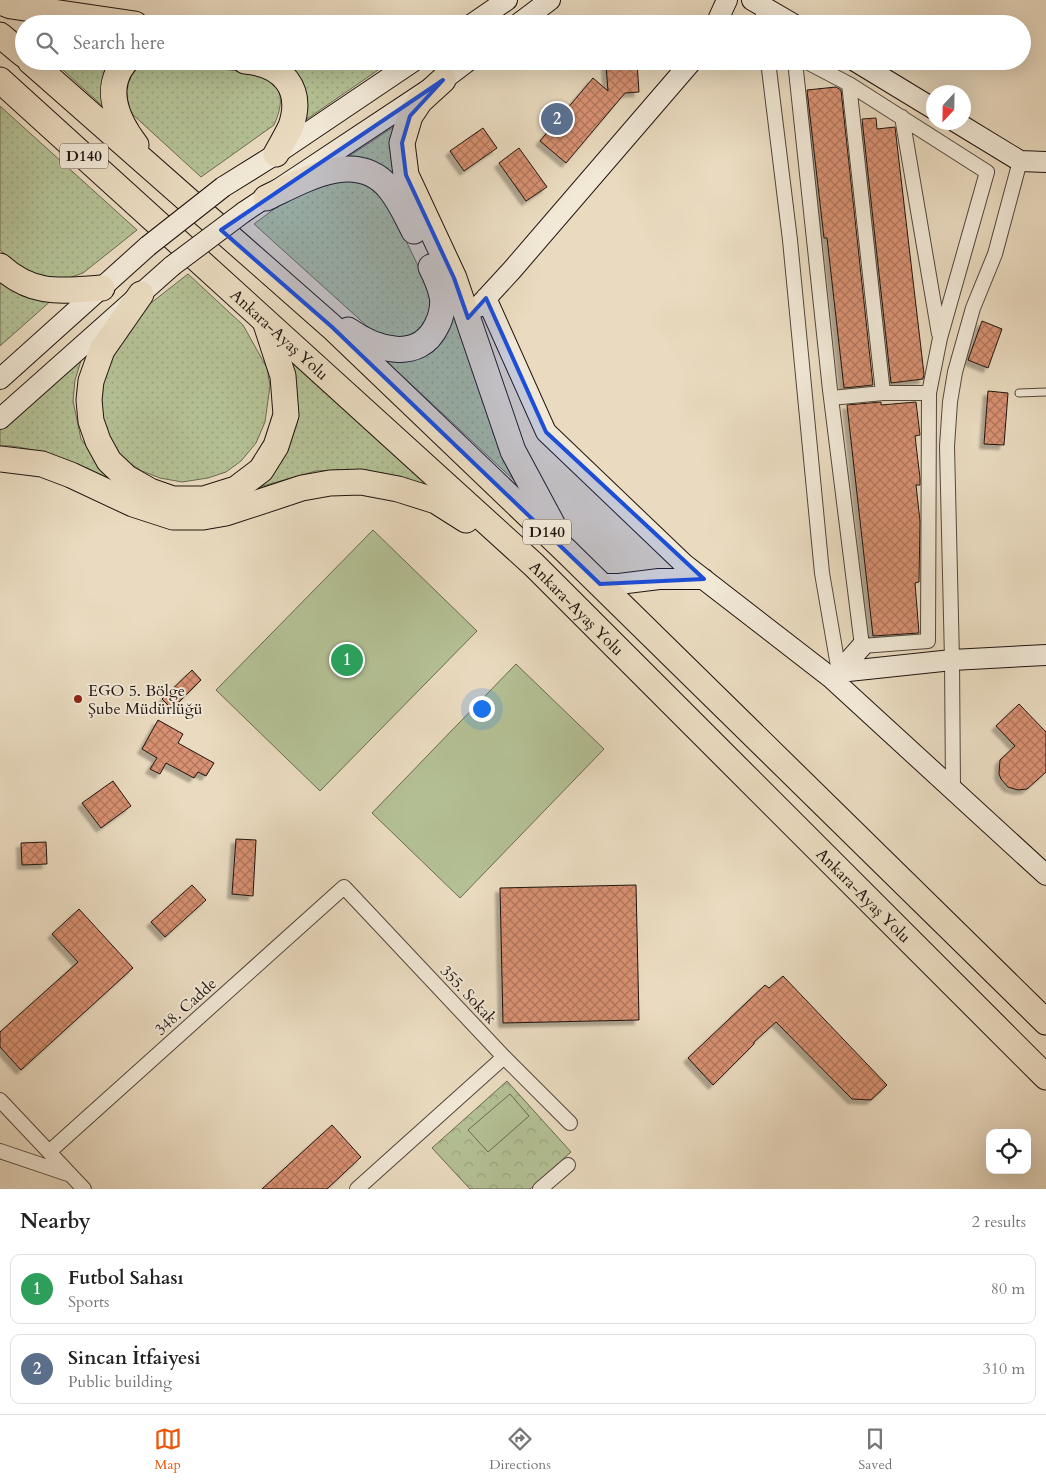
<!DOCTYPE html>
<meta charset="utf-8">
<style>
:root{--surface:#fff;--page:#f2f2f2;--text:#222;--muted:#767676;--line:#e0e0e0;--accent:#ea580c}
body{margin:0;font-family:Cardo,serif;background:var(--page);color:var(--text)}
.controls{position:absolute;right:15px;bottom:15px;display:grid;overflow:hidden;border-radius:10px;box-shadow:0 5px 20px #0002}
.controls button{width:45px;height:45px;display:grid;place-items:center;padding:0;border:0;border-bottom:1px solid var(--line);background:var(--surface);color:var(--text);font:25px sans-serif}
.compass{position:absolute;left:926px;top:85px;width:45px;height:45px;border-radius:50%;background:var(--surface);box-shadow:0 5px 20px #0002;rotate:202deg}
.you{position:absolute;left:481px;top:708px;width:18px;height:18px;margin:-12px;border:4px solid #fff;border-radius:50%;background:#1a73e8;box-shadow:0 0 0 8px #1a73e833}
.badge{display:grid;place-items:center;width:32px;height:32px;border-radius:50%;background:var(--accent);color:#fff;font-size:16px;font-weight:700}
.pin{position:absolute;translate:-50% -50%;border:2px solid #fff;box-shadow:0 1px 5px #0006}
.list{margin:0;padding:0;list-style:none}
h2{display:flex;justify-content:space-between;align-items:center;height:65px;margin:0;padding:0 20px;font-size:21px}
h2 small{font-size:16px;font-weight:400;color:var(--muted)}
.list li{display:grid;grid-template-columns:32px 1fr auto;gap:15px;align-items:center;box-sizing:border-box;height:70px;margin:0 10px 10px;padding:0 10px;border:1px solid var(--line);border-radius:10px}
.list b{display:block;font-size:19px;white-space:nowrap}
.list p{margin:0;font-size:16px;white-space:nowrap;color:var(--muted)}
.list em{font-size:16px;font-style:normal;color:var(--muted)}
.icon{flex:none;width:28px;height:28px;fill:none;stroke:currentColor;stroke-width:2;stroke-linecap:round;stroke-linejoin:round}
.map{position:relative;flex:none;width:1046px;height:1189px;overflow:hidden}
.search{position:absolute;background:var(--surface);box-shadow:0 5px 20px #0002;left:15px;right:15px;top:15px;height:55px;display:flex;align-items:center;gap:12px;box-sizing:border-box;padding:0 18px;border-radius:28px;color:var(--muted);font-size:19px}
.sheet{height:225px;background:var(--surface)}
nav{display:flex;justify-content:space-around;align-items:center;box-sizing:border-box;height:70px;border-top:1px solid var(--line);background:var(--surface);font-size:14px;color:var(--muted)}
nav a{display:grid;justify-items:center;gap:2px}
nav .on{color:var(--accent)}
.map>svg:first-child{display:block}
.grass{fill:url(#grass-dots);stroke:#6a6a52}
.park{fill:url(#park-crowns);stroke:#6a6a52}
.pitch{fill:#b4c195;stroke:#6a6a52}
.building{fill:url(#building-cross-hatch);stroke:#1f140f;filter:url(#shadow)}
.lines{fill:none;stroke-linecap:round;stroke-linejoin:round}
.lane-casing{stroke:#52463b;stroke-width:9}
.street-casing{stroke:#52463b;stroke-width:16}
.secondary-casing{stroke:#1f140f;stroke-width:22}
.highway-casing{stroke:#1f140f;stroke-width:27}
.lane{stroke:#f1e8d6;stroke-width:7}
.street{stroke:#f1e8d6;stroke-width:14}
.secondary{stroke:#f1e8d6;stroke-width:20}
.highway{stroke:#eadbc0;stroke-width:25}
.secondary-bridge-casing{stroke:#1f140f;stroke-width:22;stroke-linecap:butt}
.secondary-bridge{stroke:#f1e8d6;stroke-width:20}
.marked{fill:#1d4ed8;fill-opacity:0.2;stroke:#1d4ed8;stroke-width:4;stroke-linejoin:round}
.poi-dot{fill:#8f2418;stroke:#f1e8d6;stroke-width:2}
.labels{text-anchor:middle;stroke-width:4;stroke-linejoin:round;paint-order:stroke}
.shield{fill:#f1e8d6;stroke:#5e544b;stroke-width:1}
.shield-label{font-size:15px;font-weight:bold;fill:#1f140f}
.street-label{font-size:16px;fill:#1f140f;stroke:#f1e8d6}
.poi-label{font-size:16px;fill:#1f140f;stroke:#f1e8d6;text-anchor:start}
</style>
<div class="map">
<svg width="1046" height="1189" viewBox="0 0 1046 1189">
<defs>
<pattern id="grass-dots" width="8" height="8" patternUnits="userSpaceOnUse" patternTransform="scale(1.25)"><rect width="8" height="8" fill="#b4c195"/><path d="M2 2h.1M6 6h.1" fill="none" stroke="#9aa57f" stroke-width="1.8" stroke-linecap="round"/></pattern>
<pattern id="park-crowns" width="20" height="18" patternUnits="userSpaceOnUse" patternTransform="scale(1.25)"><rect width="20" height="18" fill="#b4c195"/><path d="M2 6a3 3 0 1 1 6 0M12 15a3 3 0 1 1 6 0" fill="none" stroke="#9aa57f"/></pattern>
<pattern id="building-cross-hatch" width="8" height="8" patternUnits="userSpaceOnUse" patternTransform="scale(1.25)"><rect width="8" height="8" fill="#d89172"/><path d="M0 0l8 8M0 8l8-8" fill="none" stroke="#af755c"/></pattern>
<filter id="shadow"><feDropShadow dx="-4.5" dy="4.5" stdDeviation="1" flood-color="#0004"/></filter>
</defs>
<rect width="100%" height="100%" fill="#eadbc0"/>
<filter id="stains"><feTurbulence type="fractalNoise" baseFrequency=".004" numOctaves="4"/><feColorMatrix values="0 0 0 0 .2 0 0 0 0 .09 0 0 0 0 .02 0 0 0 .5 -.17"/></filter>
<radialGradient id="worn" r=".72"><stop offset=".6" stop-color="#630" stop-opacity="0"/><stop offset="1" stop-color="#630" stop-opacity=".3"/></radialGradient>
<!-- grass -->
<path class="grass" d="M53 61H118L106 109Z
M150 61 248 72C279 80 288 94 274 125L201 177 131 113 123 91 125 81 137 65Z
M274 61H338L384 66 304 121Z
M0 106 137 230 83 273 66 279 42 278 21 268 0 250Z
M395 126 403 190 348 157Z
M339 178 372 185 385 196 427 285 431 306 422 328 412 335 398 338 384 337 368 327 254 224 312 181Z
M188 274 243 325 267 368 270 386 265 422 256 443 241 461 226 472 208 478 182 482 160 478 142 471 123 459 101 427 96 389 133 317Z
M0 280 54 298 0 346Z
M454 300 517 483 383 358 401 360Z
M84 351 75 380 73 401 81 439 93 455 142 494C109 480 33 442 0 446V427Z
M283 351 430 486 340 470 316 471 252 489 275 452Z"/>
<!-- park -->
<path class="park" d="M507 1081 571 1152 530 1189H470L432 1148Z"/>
<!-- pitch -->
<path class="pitch" d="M373 530 477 631 320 791 216 690Z
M516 664 604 749 460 898 372 813Z
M510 1094 529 1116 488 1152 468 1130Z"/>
<!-- building -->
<path class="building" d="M637 63 639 92 625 93 566 163 540 141 593 78 608 91 606 65Z
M836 87 841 90 873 385 844 388 827 238H824L807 90Z
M876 118 877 129 895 127 924 374 923 379 891 383 862 119Z
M483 128 497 148 464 171 450 151Z
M519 148 547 187 526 201 499 163Z
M982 321 1002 329 988 368 968 360Z
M988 391 1008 393 1004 445 984 444Z
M881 402V405L916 402 920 435 915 436 920 478V485H916L920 521 919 582 915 583 919 633 873 636 847 405Z
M192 670 201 680 172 709 162 699Z
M1019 704 1046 732V772L1027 789 1018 790 1008 787 1001 779 999 774 1000 760 1015 746 996 726Z
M158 720 183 734 178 743 214 763 206 776 198 772 194 778 166 763 160 774 150 769 157 758 142 749Z
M113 781 131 806 101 828 82 803Z
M236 839 256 840 253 896 232 894Z
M46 842 47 864 22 865 21 843Z
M192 885 206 900 165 937 151 922Z
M636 885 639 1020 503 1023 500 888Z
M79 909 133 968 21 1070 0 1047V1032L78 962 52 934Z
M783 976 887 1085 871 1100 852 1099 776 1022 754 1042V1044L713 1085 688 1058 765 985 769 988Z
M332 1125 361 1157 327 1189H262Z"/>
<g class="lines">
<!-- lane casing -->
<g class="lane-casing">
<path id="lane" d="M1019 393 1046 392"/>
</g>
<!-- street casing -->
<g class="street-casing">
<path id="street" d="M762 6 764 24
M768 61 790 240 822 573 839 672
M795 61 830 390 862 646 928 641 929 393 940 338 987 172 849 84 805 61
M849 84 883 393
M902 117 939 334
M831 398 883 393H929
M953 789 952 660 947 446 950 402 955 372 973 308 995 254 1020 161
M0 1100 84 1189
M0 1151 68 1174
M49 1152 344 887 504 1057 570 1123
M357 1189 504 1057
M540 1189 568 1165"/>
</g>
<!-- secondary casing -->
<g class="secondary-casing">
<path id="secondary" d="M752 0 793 24
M472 24 507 0
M518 24 550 0
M716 24 727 0
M855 61 934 109
M956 122 1020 161 1046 162
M223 187 276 154 414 61
M244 212 443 80 468 61
M486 298 546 432 684 564 830 677 839 672 952 660 1046 655
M478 307 512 270 692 61
M0 379 148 246
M0 419 172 266
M600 584H619L659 579H704
M839 672 862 646
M830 677 1046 875"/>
</g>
<!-- highway casing -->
<g class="highway-casing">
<g id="highway">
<path d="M0 2 11 6 135 24"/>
<path d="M0 35 24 55"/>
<path d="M30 61 332 327 566 551 1046 1022"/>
<path d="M126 61C102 88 117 120 136 145"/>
<path d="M245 61C282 64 304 88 291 126 287 135 281 145 276 154"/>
<path id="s1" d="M0 80 534 565 1046 1077"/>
<path d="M443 80 420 101 410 116 402 143 406 175 454 278 513 451 556 531"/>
<path d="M266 198C302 181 356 148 389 188 400 201 406 216 414 231"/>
<path d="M0 266C33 296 61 291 102 288"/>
<path d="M141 294 102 350 91 381 89 400 91 421 98 441 109 461 127 478 150 491 173 499H204L236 489 261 470 276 446 286 415 283 376 266 324"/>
<path d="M348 330C375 349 419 364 437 325 441 318 444 304 442 296 440 286 436 277 431 267"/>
<path d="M0 459 42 464 71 475 133 504 173 517H203L226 513 302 488 330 483 361 482 398 489 436 501 466 520"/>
</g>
</g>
<!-- lane -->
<use href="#lane" class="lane"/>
<!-- street -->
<use href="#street" class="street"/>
<!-- secondary -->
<use href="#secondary" class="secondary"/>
<!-- highway -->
<use href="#highway" class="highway"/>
<!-- secondary-bridge casing -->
<g class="secondary-bridge-casing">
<path id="secondary-bridge" d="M148 246 223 187
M172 266 244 212"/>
</g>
<!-- secondary-bridge -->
<use href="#secondary-bridge" class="secondary-bridge"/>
</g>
<!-- marked area -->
<path class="marked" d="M443 80 410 116 402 143 406 175 454 278 468 318 486 298 546 432 704 579 600 584 332 327 221 230Z"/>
<!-- markers -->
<circle class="poi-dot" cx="78" cy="699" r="5"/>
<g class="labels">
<!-- shield labels -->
<g class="shield">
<rect x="60" y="143.5" width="48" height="25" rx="4"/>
<rect x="523" y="519.5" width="48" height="25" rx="4"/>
</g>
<g class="shield-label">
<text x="84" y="161">D140</text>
<text x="547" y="537">D140</text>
</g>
<!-- street labels -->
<g class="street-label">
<text dy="6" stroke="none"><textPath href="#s1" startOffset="378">Ankara-Ayaş Yolu</textPath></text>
<text dy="6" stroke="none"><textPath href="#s1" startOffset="782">Ankara-Ayaş Yolu</textPath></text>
<text dy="6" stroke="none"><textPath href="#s1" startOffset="1188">Ankara-Ayaş Yolu</textPath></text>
<text transform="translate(469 994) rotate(47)" y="6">355. Sokak</text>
<text transform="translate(185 1006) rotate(-42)" y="6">348. Cadde</text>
</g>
<!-- poi labels -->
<g class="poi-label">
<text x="88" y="696">EGO 5. Bölge<tspan x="88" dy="18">Şube Müdürlüğü</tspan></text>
</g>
</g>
<rect width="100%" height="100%" filter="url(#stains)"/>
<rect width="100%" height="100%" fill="url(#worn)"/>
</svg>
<div class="controls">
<button><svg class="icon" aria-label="locate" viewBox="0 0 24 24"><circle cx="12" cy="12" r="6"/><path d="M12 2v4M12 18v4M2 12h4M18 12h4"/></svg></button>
</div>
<svg class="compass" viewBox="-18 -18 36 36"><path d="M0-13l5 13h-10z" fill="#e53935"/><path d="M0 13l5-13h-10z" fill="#767676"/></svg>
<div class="you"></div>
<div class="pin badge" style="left:347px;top:660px;background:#2e9e5b">1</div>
<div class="pin badge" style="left:557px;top:119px;background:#5c6f8a">2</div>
<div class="search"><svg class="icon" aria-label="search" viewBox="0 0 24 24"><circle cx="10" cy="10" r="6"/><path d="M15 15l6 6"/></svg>Search here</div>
</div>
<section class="sheet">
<h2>Nearby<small>2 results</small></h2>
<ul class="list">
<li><span class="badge" style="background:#2e9e5b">1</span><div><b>Futbol Sahası</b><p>Sports</p></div><em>80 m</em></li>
<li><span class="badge" style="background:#5c6f8a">2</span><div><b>Sincan İtfaiyesi</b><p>Public building</p></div><em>310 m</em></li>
</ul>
</section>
<nav>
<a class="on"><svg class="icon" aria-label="map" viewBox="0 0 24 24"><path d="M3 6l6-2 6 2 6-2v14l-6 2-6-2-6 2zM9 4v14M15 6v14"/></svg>Map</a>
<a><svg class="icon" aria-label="directions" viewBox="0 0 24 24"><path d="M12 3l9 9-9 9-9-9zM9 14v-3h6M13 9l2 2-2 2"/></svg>Directions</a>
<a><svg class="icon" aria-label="saved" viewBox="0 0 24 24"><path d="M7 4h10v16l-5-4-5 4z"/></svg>Saved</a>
</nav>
